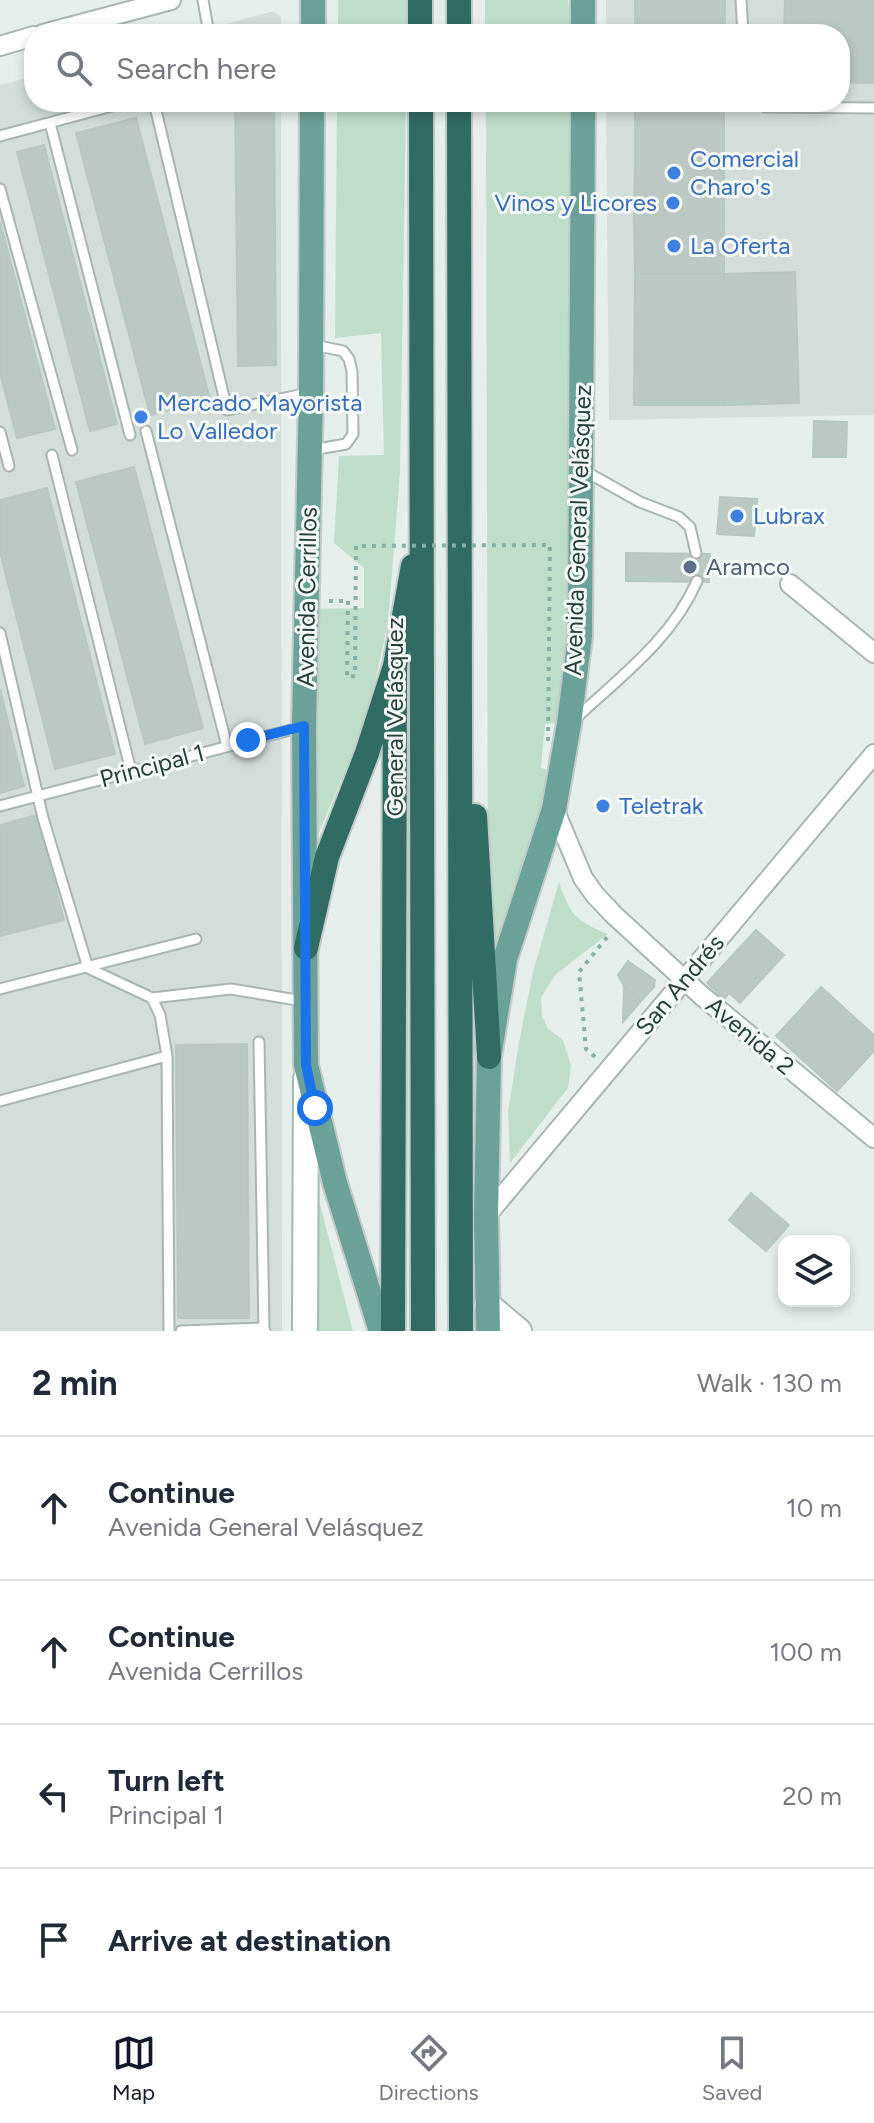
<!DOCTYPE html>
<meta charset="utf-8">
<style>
:root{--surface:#fff;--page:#f6f6f7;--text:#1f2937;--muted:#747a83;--line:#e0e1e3;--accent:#111827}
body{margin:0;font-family:Figtree,sans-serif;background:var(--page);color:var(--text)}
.controls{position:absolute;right:24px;bottom:24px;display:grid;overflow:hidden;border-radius:16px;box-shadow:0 4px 12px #0003}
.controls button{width:72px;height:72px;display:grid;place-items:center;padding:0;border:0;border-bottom:2px solid var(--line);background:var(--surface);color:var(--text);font:40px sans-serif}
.stop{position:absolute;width:24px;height:24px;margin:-18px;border:6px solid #1a73e8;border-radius:50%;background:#fff}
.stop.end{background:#1a73e8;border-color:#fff;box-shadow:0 2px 8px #0008}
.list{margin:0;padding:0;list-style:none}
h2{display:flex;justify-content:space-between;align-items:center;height:104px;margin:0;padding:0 32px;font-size:34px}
h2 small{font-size:26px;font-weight:400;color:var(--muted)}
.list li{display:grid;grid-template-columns:52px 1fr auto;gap:24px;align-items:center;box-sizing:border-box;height:144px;padding:0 32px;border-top:2px solid var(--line)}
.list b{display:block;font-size:30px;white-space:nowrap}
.list p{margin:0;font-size:26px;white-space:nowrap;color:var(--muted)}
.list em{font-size:26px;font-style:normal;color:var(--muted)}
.icon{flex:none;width:44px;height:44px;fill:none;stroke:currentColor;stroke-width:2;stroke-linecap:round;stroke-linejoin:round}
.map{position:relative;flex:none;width:874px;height:1331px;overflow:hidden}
.search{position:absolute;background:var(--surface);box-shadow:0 4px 12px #0003;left:24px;right:24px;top:24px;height:88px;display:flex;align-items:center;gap:20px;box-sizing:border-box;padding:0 28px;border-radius:32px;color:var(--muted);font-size:30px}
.sheet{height:680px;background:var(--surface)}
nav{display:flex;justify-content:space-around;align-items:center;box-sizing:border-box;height:112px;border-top:2px solid var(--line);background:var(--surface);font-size:22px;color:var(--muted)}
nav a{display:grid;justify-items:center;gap:4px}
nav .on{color:var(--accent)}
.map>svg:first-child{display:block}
.built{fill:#d3deda}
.green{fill:#bedeca}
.building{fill:#bac9c4;stroke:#b7c7c2;stroke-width:2}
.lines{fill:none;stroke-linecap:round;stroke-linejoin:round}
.lane-casing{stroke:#a7b6b2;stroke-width:13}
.street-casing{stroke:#a7b6b2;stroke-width:22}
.secondary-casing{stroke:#a3b9b3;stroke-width:28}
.primary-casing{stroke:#c2cac8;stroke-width:28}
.highway-casing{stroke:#c2cac8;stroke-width:28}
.path{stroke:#86b1a7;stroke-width:4;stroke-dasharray:4 6;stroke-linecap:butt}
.lane{stroke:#fff;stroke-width:9}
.street{stroke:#fff;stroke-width:18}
.secondary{stroke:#fff;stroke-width:24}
.primary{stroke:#6aa299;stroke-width:24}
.highway{stroke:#306c64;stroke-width:24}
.path-bridge{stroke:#86b1a7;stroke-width:4;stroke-dasharray:4 6;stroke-linecap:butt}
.route{stroke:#1a73e8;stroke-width:10}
.shop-dot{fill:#3f7fe0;stroke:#f5faf8;stroke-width:3}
.service-dot{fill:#5c6f8a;stroke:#f5faf8;stroke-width:3}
.labels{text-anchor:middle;stroke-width:6;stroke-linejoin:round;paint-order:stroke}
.shop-label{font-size:24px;fill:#366cbe;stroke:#f5faf8;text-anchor:start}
.street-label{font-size:24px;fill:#24403b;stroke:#f5faf8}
.service-label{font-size:24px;fill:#4e5e75;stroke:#f5faf8;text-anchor:start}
</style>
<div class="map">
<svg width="874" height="1331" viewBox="0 0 874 1331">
<rect width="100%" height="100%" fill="#e5eeea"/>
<!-- built -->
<path class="built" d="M606 0H874V415L609 420 606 102H840V34H606Z
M270 12H274L281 17V34H189Z
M34 76V102H281L282 1331H0V85Z"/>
<!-- green -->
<path class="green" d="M338 0H407V34H338Z
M485 0H568L571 34H485Z
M337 102H406L400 473 388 622 368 716 313 847 312 609 364 608V568L334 543 339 456 384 455 381 333 335 338Z
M486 102H575L571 640 562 723 545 724 541 768 554 771 493 967 488 913Z
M559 882C570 915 576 921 608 934L555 975 541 998 542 1016 548 1029 563 1040 571 1066 568 1088 510 1163 508 1112 518 1048 533 972Z
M316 1189 353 1331H318Z"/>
<!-- building -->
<path class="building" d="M635 0H725V7H635Z
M785 0H874V83L840 82V34H784Z
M635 7H725V32H635Z
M635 32H725V34H635Z
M235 102H274L276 365 238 366Z
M635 102H724V163H635Z
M136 118 210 399 150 415 76 133Z
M44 145 117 424 90 431 17 152Z
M635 163H724V216H634Z
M634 216H724V274H635Z
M0 222 55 429 17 438 0 373Z
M795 272 799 403 724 405V274Z
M635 274H724V405H634Z
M814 421 847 422 846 457H813Z
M134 467 203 728 145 744 76 482Z
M47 488 115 754 55 769 0 552V500Z
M720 497 757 499 754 536 717 534Z
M626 553 710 554 709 582 626 581Z
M0 689 24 786 0 793Z
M37 815 64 920 0 936V825Z
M756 930 784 955 740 1003 729 993 724 999 707 983Z
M628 961 655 980 654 987 641 1001 624 986 618 975Z
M624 986 641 1001 623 1022Z
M821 987 874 1035V1051L837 1091 776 1036Z
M247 1044 249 1318H178L176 1045Z
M751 1193 789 1225 766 1251 729 1220Z"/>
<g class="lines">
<!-- lane casing -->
<g class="lane-casing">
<path id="lane" d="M203 0 209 34
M741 0 743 34
M154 102 227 410 309 393
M756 102 765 107 874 108
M50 123 130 435
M0 136 127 102
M0 189 72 450
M146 431 227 746
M0 432 9 466
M312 450 346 444 353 434 352 371 349 359 343 351 314 345
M52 455 131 771
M583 470 640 502 679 517 690 527 696 553
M0 633 43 818 88 968 152 998 160 1015 167 1056 169 1331
M575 719C620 677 672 639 697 581
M0 806 302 727
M0 989 196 939
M152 998 231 989 303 1001
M259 1042 264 1328
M0 1101 167 1056
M181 1331 264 1328 265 1331"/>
</g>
<!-- street casing -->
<g class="street-casing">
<path id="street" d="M43 34 171 0
M0 46 34 36
M790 584 874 653
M554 809 583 878 595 895 614 915 702 996 874 1138
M486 1216 874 754"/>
</g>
<!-- secondary casing -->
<g class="secondary-casing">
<path id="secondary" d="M487 1304 519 1331
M305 1331 306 1079"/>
</g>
<!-- primary casing -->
<g class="primary-casing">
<path id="primary" d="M313 34V0
M583 34V0
M312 102 311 393 304 726 306 1065 335 1183 381 1331
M488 1331 486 1216 489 1057 505 959 554 809 569 724 580 636 583 102"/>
</g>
<!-- highway casing -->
<g class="highway-casing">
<path id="highway" d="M420 0V34
M459 0V34
M421 102 423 1331
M459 102 461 1331
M475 816 489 1057
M306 948 327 857 367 753 395 666 413 566
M393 1331 395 666"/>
</g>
<!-- path -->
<path class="path" d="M329 601H348
M595 1057 586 1049 579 972 608 936"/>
<!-- lane -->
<use href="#lane" class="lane"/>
<!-- street -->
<use href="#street" class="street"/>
<!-- secondary -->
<use href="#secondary" class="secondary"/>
<!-- primary -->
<use href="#primary" class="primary"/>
<!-- highway -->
<use href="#highway" class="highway"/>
<!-- path-bridge -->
<path class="path-bridge" d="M348 601 347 677 355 676 356 546 550 545 548 742"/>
</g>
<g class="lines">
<!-- route -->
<path class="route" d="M248 740 304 726 306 1065 315 1108"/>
</g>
<!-- markers -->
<g class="shop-dot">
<circle cx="674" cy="173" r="8"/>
<circle cx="673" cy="203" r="8"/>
<circle cx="674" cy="246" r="8"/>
<circle cx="141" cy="417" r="8"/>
<circle cx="737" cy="516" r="8"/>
<circle cx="603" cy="806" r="8"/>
</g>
<circle class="service-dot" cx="690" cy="567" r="8"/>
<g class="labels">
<!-- shop labels -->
<g class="shop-label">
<text x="690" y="167">Comercial<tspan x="690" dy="28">Charo's</tspan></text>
<text x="657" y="211" text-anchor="end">Vinos y Licores</text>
<text x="690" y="254">La Oferta</text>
<text x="157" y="411">Mercado Mayorista<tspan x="157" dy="28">Lo Valledor</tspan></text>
<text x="753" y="524">Lubrax</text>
<text x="619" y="814">Teletrak</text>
</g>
<!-- street labels -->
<g class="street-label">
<text transform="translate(578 530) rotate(-88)" y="8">Avenida General Velásquez</text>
<text transform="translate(307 597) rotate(-89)" y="8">Avenida Cerrillos</text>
<text transform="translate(395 717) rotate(-90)" y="8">General Velásquez</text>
<text transform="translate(152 766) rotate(-15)" y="8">Principal 1</text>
<text transform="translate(680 985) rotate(-50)" y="8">San Andrés</text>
<text transform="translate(750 1036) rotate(40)" y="8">Avenida 2</text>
</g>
<!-- service labels -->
<g class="service-label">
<text x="706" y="575">Aramco</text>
</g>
</g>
</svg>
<div class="controls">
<button><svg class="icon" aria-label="layers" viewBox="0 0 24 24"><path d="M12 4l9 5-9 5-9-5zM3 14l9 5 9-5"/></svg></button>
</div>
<div class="stop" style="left:315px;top:1108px"></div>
<div class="stop end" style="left:248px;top:740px"></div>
<div class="search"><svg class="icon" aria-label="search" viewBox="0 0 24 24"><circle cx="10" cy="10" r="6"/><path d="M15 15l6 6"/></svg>Search here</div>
</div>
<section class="sheet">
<h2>2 min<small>Walk · 130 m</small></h2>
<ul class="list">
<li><svg class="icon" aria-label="ahead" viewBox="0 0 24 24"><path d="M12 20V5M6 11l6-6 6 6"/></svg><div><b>Continue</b><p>Avenida General Velásquez</p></div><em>10 m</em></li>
<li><svg class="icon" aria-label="ahead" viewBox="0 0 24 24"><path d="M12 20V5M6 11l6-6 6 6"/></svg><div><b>Continue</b><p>Avenida Cerrillos</p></div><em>100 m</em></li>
<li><svg class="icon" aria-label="left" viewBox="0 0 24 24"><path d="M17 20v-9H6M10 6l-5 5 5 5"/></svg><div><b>Turn left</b><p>Principal 1</p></div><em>20 m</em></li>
<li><svg class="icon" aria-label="arrive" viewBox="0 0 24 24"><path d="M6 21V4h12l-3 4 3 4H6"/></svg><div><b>Arrive at destination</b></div></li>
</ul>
</section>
<nav>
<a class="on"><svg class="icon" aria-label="map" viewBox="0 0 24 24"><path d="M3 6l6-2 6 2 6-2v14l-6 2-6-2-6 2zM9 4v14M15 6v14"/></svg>Map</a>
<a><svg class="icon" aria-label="directions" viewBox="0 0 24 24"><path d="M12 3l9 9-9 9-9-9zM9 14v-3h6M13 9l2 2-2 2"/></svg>Directions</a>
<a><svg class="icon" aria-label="saved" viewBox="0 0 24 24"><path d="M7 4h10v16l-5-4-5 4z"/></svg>Saved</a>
</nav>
